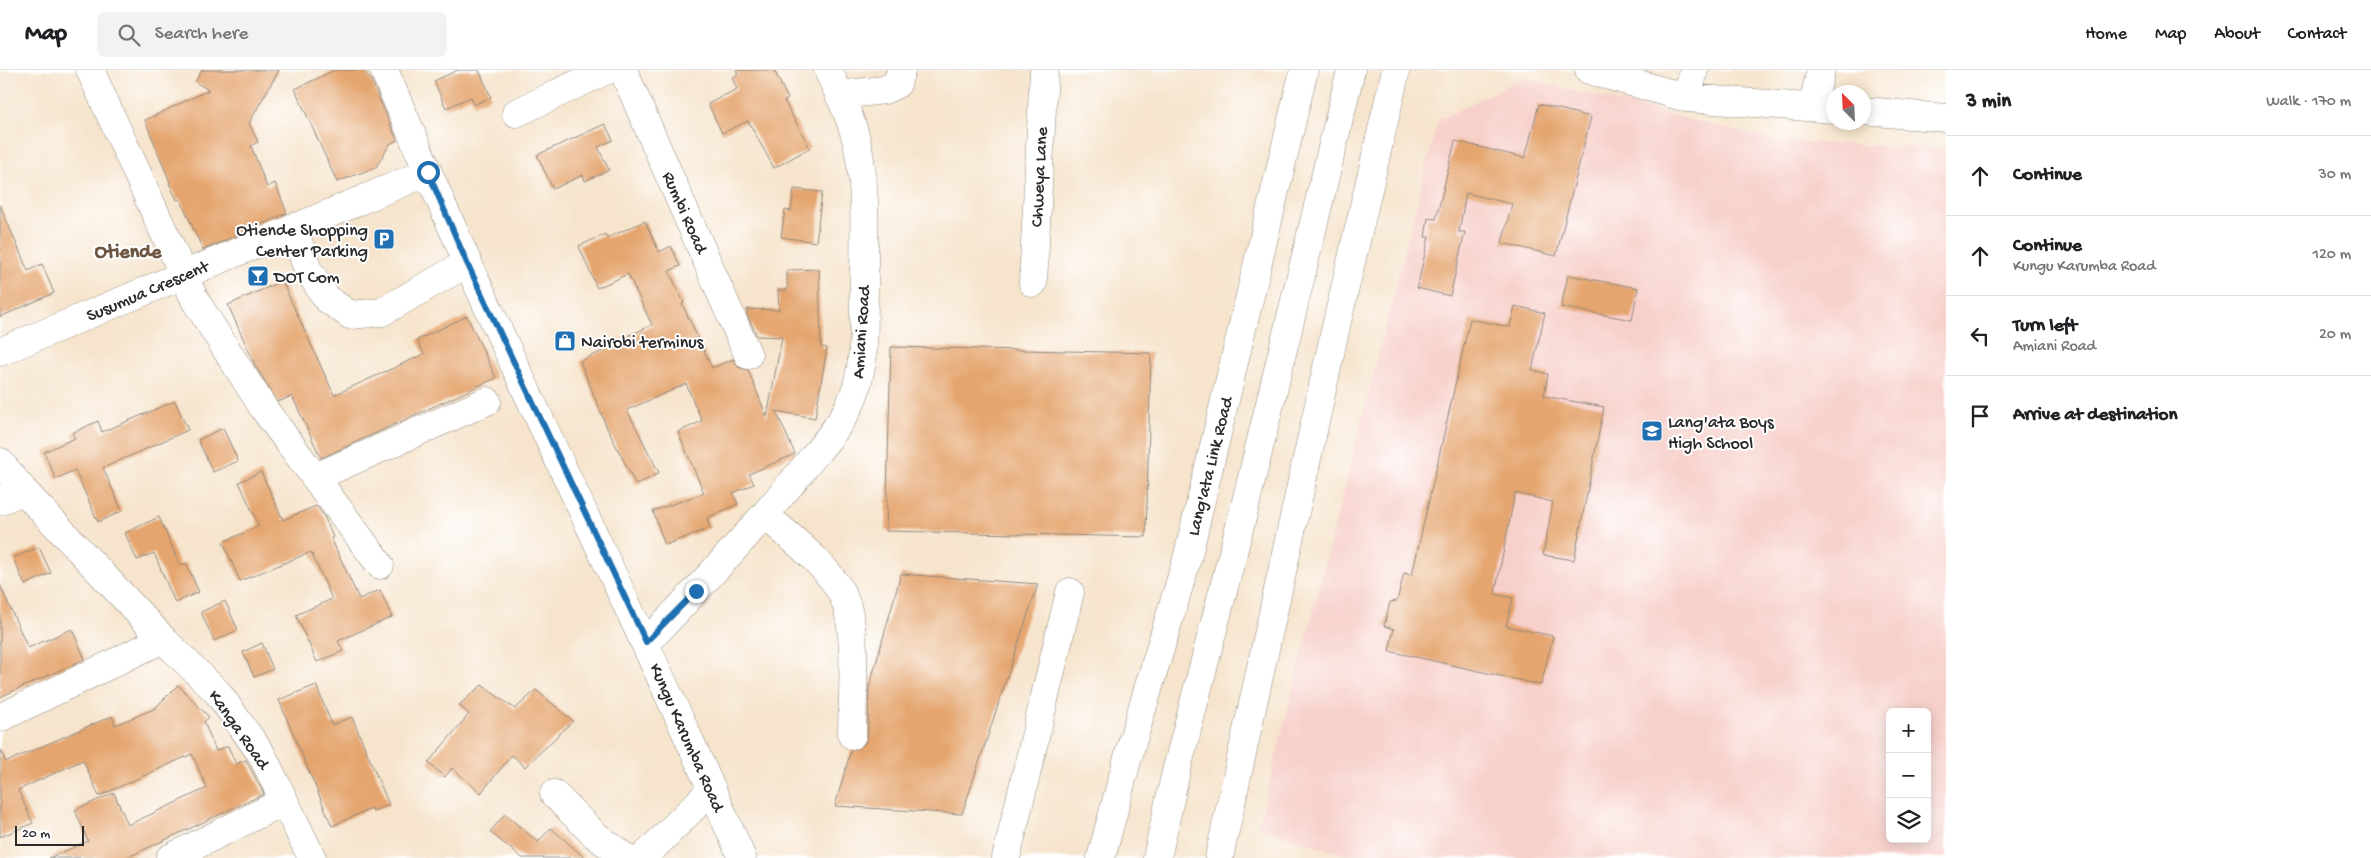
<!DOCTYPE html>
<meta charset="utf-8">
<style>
:root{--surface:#fff;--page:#f2f2f2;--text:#202124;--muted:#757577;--line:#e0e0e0}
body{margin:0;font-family:"Gochi Hand",sans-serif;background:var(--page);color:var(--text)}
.controls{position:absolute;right:15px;bottom:15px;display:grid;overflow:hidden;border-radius:8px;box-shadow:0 2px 12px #0003}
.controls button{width:45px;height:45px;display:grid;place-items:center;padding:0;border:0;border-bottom:1px solid var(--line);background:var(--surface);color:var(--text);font:25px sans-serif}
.compass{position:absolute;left:1826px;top:15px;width:45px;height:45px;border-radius:50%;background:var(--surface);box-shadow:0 2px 12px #0003;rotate:336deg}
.scale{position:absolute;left:15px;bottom:12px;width:69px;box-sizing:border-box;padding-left:5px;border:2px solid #2b2b2b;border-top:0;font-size:14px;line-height:18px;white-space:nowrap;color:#2b2b2b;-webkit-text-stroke:4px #fff;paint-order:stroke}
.stop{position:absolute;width:15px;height:15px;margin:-11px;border:4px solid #1f6fb2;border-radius:50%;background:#fff}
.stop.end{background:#1f6fb2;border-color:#fff;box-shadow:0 1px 5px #0008}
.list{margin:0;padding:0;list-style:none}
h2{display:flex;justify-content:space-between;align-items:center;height:65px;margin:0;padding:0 20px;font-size:21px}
h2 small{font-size:16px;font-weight:400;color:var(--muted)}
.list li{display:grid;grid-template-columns:32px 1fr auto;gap:15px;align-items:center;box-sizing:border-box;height:80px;padding:0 20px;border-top:1px solid var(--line)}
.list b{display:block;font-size:19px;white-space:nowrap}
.list p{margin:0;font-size:16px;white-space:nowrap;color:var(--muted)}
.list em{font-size:16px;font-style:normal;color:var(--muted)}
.icon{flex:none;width:28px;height:28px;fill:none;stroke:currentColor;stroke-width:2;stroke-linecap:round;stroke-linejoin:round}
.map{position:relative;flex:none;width:1946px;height:788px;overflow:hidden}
header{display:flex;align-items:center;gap:30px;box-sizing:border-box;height:70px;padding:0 25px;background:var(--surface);border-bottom:1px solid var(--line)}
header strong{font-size:24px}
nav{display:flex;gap:28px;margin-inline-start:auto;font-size:18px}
.search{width:350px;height:45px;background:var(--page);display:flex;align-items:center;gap:12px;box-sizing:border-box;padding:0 18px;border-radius:8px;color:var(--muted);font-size:19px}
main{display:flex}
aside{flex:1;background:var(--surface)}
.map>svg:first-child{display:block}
.built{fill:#f7d0ca;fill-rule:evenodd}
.building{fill:#e5a56e}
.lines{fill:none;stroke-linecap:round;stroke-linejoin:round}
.minor-casing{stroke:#90887c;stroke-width:29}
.major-casing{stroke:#90887c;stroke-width:29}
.minor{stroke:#fff;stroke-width:28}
.major{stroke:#fff;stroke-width:28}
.route{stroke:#1f6fb2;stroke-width:6}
.labels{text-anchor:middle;stroke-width:4;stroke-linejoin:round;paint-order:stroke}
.street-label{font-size:18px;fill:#2b2b2b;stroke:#fff}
.poi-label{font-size:18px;fill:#2b2b2b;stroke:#fff;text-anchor:start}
.quarter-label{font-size:20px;font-weight:bold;fill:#6c5642;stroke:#fff}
</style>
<header>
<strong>Map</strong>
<div class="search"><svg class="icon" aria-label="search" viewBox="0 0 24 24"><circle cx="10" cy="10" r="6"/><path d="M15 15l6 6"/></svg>Search here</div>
<nav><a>Home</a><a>Map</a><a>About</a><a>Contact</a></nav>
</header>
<main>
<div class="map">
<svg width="1946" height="788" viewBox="0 0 1946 788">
<rect width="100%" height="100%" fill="#fff"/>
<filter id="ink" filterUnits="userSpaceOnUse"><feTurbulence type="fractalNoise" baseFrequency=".02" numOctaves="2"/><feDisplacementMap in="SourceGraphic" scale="10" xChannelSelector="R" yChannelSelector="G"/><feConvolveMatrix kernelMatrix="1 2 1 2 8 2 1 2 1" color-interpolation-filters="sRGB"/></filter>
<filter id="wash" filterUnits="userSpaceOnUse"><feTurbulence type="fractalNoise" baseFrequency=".0096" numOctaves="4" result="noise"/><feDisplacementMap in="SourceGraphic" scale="20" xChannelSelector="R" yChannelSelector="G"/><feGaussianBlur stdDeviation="1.12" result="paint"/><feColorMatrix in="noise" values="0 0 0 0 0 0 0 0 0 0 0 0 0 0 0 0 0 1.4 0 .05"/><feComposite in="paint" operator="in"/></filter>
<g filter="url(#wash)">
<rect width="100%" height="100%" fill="#f6e4cc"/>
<!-- built -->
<path class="built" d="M1523 8 1776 71 1946 79V788H1354L1258 757 1438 50ZM1890 642H1927V769H1890Z"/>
<g id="blocks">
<!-- building -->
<path class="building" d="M202 0H279L249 53 258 72 251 76 267 117 275 113 287 143 203 180 180 129 177 130 169 113 170 112 145 50 209 20 195 12Z
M335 0H364L371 10 397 70 390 74 376 97 337 112 295 19Z
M458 0H479L491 27 474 35 471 27 446 38 434 11Z
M736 0H774L788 29 784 31 810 78 774 98 748 51 722 63 708 34 737 19 732 8 738 4Z
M1539 34 1591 47 1556 186 1502 173 1512 134 1466 123 1459 162H1465L1450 226 1417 218 1429 167H1425L1428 148 1436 149 1455 71 1525 88Z
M605 54 613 70 598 77 609 100 585 111 583 105 553 119 537 85Z
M794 119 822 122 816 172 781 167 785 140 791 141Z
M0 135 28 201 42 194 54 223 0 247Z
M645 151 659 182 671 176 680 196 669 201 684 233 682 234 712 298 733 289 738 297 748 300 767 347 782 267 757 266 747 244V239L779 240 778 220H787V200L819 199 821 277 827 278 815 348 776 341 795 384 749 404 754 414 733 423 738 434 707 448 710 458 665 475 653 441 704 423 678 362 702 351 686 314 627 340 659 403 636 415 607 358 580 291 607 279 605 276 652 255 628 204 597 218 579 176 605 164 607 168Z
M1568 205 1638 218 1632 250 1561 237Z
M282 211 334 325 424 284 417 270 467 246 496 308 321 388 292 326 278 332 256 297 228 235Z
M1515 236 1545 243 1532 300 1548 304 1544 326 1604 337 1574 490 1543 485 1553 432 1515 423 1495 524 1513 528 1506 556 1553 566 1541 615 1389 581 1394 559 1384 556 1390 532 1397 531 1404 503 1412 505 1470 249 1510 257Z
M891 277 1151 283 1146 467 886 461Z
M175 331 188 360 103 398 122 441 98 452 75 400 56 409 44 382 75 368 72 363 98 351 102 362Z
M223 358 238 391 213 402 198 370Z
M261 402 283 450 316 436 324 446 333 467 331 468 359 529 380 520 392 547 338 571 343 581 317 592 296 545 332 529 311 482 240 511 223 472 259 456 239 412Z
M159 447 180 495 186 493 199 522 175 533 154 483 137 490 125 463Z
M39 477 51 503 25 515 13 488Z
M901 504 1038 514 962 744 835 736 851 680 860 678 865 673 868 666 869 618Z
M0 515 28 578 72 559 85 589 0 627Z
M225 531 238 560 214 571 201 542Z
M262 573 273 599 254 607 243 582Z
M178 615 209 647 204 652 216 681 228 676 236 694 246 690 264 724 126 788H49L88 771 75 740 114 723 128 755 207 718 192 684 99 726 83 690 18 720 33 753 0 767V678L6 692 112 646 115 655 154 639Z
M316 615 332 655 352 647 389 735 373 741 372 738 332 756 279 630Z
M482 615 515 639 536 620 573 651 525 697 512 685 481 723 452 698 445 707 428 693 469 644 459 635Z
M505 744 538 772 551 758 585 788H522L490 762Z"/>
</g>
</g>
<g filter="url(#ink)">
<use href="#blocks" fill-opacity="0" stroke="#90887c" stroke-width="1"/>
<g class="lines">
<!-- minor casing -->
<g class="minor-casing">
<path id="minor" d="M90 0 195 230 264 339 380 495
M384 0 428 102
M623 0 748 285
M1589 0 1687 28 1834 39
M839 25 884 20 897 14 901 0
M1687 28 1694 0
M1812 37 1821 0
M1864 41 1946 48
M516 43 607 0
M293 157 308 200 327 229 350 245 382 242 467 193
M1033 213 1044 0
M0 282 428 102C527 333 642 557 742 788
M0 392 23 420 163 569 218 623 262 685 312 788
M316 407 487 331
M0 431 23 420
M765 445C790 467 827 495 842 524 859 556 852 629 852 665
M646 573C699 518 750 463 799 404 818 380 842 356 853 327 867 292 863 251 864 214 864 170 867 122 858 78 853 51 839 25 828 0
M0 648 163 569
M554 724 595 765 626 788
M170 788 283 732
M643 788 712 719
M1006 788 1070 522
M1219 788 1337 252 1396 0"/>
</g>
<!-- major casing -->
<g class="major-casing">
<path id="major" d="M1101 788 1131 676 1187 489 1304 0
M1157 788 1175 706 1243 444 1351 0"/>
</g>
<!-- minor -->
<use href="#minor" class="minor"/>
<!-- major -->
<use href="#major" class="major"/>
</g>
</g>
<g class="lines" filter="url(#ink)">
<!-- route -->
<path class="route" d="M428 102 467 193 646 572 696 521"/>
</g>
<!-- icons -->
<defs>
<g id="parking-square" transform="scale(1.125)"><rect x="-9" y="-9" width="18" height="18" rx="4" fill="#1f6fb2" stroke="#fff"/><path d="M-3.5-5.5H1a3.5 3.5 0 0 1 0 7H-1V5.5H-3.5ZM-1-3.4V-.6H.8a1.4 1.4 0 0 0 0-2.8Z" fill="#fff"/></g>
<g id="bar-square" transform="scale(1.125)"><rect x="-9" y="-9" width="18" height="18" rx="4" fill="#1f6fb2" stroke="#fff"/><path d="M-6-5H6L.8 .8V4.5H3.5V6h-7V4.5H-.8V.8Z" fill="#fff"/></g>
<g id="shop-square" transform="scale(1.125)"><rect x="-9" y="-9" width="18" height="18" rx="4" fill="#1f6fb2" stroke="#fff"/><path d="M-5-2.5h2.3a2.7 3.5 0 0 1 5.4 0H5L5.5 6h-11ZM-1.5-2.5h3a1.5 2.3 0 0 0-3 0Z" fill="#fff"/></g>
<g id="school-square" transform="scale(1.125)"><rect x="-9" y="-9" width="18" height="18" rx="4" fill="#1f6fb2" stroke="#fff"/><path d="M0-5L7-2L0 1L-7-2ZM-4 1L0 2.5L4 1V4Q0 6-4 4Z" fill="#fff"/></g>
</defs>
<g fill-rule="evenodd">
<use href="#parking-square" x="384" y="169"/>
<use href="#bar-square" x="258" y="206"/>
<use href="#shop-square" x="565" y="271"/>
<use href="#school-square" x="1652" y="361"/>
</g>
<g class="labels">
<!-- street labels -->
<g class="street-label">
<text transform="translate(1038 107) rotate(-87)" y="6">Chweya Lane</text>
<text transform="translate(686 142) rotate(66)" y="6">Rumbi Road</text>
<text transform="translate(147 220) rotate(-23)" y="6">Susumua Crescent</text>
<text transform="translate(860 262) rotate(-86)" y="6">Amiani Road</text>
<text transform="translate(1209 396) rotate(-76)" y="6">Lang'ata Link Road</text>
<text transform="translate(240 659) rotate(55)" y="6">Kanga Road</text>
<text transform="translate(688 667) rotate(66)" y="6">Kungu Karumba Road</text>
</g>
<!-- poi labels -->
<g class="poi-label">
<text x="368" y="165" text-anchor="end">Otiende Shopping<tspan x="368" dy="21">Center Parking</tspan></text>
<text x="274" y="212">DOT Com</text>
<text x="581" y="277">Nairobi terminus</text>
<text x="1668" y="357">Lang'ata Boys<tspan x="1668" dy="21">High School</tspan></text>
</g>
<!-- quarter labels -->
<g class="quarter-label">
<text x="128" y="187">Otiende</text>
</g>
</g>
</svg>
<div class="controls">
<button>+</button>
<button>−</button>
<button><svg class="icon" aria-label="layers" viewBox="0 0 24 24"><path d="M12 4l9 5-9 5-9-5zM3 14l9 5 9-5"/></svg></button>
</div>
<svg class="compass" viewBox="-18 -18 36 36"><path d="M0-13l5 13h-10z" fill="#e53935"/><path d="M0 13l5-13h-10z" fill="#757577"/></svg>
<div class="scale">20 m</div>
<div class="stop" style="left:428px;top:102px"></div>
<div class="stop end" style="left:696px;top:521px"></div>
</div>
<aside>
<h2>3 min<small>Walk · 170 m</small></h2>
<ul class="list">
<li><svg class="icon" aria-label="ahead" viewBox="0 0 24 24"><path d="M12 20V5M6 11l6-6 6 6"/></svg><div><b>Continue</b></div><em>30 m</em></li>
<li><svg class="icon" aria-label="ahead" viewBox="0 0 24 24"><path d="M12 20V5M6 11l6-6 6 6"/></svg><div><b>Continue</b><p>Kungu Karumba Road</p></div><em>120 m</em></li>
<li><svg class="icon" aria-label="left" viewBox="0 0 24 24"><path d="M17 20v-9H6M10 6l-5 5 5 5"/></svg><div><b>Turn left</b><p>Amiani Road</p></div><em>20 m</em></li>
<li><svg class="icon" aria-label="arrive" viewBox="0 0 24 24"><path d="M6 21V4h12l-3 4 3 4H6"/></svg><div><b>Arrive at destination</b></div></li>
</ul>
</aside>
</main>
